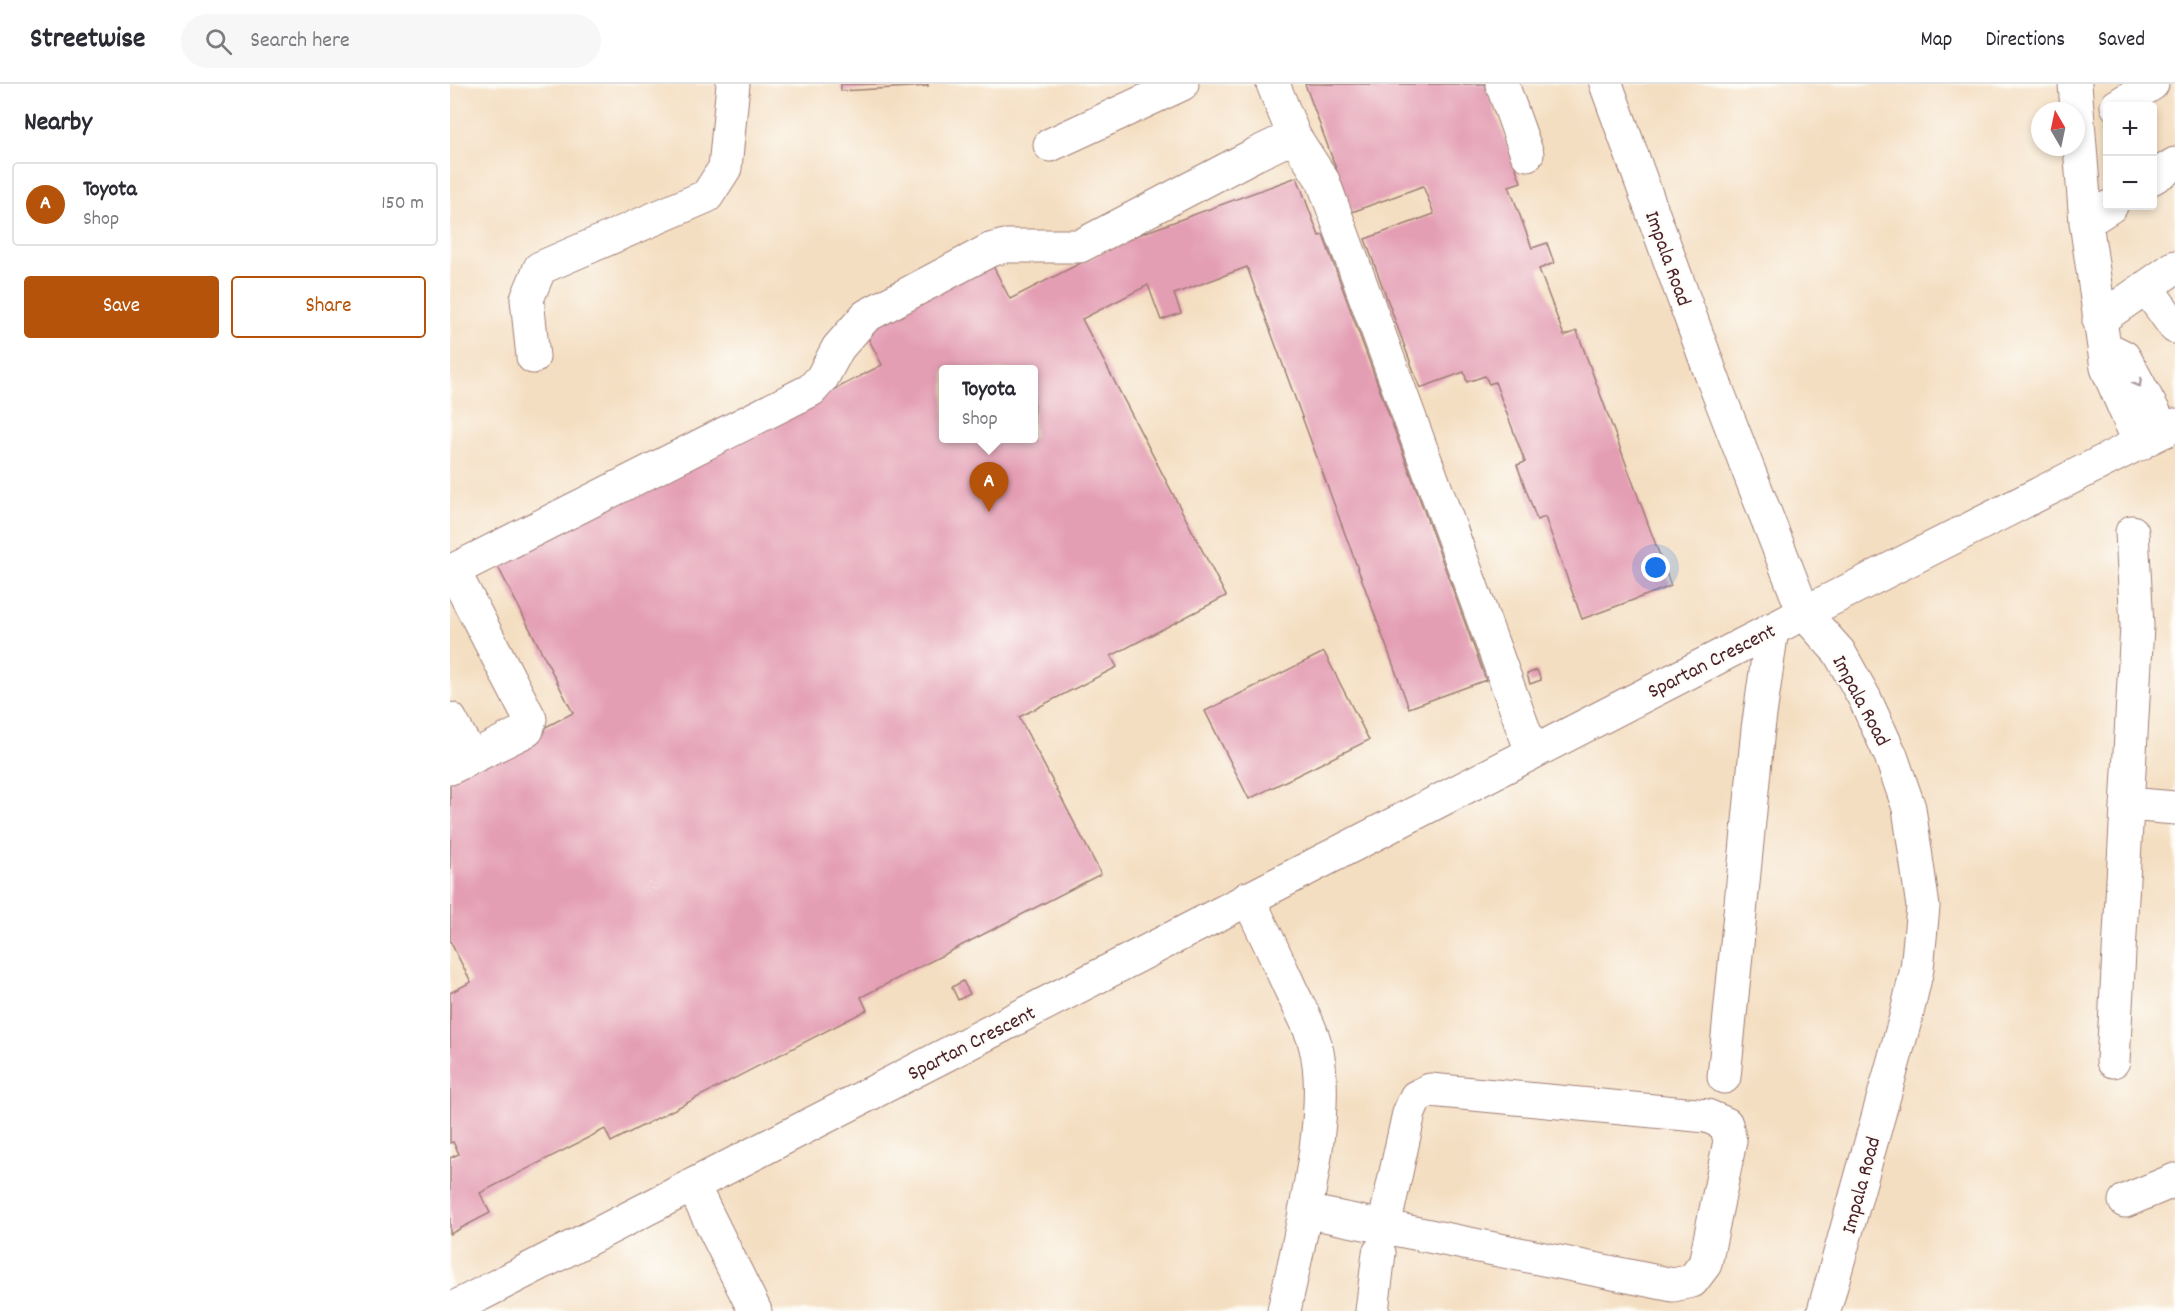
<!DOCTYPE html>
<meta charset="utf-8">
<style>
:root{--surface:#fff;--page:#f7f7f7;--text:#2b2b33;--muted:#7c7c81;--line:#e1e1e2;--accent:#b45309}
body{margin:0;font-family:Dekko,sans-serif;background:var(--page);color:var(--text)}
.controls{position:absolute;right:18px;top:18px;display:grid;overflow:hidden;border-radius:6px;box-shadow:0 3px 9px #0003}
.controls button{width:54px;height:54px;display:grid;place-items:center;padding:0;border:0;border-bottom:2px solid var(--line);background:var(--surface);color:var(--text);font:30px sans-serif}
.compass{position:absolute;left:1581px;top:18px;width:54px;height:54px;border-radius:50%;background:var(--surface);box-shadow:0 3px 9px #0003;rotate:351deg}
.you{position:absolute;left:1206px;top:484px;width:21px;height:21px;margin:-15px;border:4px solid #fff;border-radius:50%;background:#1a73e8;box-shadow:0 0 0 9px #1a73e833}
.badge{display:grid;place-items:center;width:39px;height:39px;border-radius:50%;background:var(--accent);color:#fff;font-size:20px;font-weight:700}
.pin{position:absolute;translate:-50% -50px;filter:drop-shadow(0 2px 3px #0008)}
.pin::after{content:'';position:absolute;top:32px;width:21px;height:18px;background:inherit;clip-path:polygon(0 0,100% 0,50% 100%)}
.popup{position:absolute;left:489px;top:281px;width:99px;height:78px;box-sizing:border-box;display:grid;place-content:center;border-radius:6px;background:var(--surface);filter:drop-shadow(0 2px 4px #0005);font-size:20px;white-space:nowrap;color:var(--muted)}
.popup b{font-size:22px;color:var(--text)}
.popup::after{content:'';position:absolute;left:50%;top:100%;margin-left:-12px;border:12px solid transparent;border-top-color:var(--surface)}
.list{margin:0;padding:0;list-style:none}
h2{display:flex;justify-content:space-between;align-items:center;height:78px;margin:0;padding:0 24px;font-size:26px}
h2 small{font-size:20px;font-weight:400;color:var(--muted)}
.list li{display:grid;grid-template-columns:39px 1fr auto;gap:18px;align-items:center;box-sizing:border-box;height:84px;margin:0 12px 12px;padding:0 12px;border:2px solid var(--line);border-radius:6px}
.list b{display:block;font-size:22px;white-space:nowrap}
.list p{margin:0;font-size:20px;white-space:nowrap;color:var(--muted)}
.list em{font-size:20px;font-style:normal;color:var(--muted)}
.actions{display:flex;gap:12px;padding:18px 24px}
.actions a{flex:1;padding:14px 0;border:2px solid var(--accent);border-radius:6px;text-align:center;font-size:21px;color:var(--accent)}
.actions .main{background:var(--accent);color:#fff}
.icon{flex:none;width:33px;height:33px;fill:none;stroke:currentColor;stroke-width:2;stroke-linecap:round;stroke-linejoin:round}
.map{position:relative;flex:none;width:1725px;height:1227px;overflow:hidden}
header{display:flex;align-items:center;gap:36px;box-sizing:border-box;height:84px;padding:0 30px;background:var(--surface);border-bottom:2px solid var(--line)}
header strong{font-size:28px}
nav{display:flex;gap:33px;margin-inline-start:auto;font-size:21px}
.search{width:420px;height:54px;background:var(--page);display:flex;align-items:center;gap:15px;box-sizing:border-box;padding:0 21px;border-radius:33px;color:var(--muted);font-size:22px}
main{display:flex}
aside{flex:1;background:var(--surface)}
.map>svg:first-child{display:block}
.building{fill:#e49eb4;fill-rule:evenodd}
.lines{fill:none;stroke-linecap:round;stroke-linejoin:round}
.minor-casing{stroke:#9f7e76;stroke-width:35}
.minor{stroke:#fff;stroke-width:33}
.oneway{stroke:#ae9aa0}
.labels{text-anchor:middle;stroke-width:4.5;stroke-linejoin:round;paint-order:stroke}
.street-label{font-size:21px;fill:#4a1f2b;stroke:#fdfcf7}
</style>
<header>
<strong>Streetwise</strong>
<div class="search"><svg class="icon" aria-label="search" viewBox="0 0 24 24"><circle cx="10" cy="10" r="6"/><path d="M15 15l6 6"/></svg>Search here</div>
<nav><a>Map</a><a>Directions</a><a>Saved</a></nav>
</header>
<main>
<aside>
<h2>Nearby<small></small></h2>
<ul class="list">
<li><span class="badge">A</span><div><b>Toyota</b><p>Shop</p></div><em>150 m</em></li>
</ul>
<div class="actions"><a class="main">Save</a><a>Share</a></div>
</aside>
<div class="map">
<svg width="1725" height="1227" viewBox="0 0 1725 1227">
<rect width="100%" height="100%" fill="#fdfcf7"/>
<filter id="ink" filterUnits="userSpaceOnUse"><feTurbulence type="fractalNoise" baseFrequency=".0167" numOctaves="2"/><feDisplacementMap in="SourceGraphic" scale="12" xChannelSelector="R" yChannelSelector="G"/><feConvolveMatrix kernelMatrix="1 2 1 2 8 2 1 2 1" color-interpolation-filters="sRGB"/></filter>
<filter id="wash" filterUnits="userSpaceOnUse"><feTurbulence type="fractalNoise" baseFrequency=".008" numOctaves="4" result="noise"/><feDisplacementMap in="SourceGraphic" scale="24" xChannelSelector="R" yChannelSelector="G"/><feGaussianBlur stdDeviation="1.35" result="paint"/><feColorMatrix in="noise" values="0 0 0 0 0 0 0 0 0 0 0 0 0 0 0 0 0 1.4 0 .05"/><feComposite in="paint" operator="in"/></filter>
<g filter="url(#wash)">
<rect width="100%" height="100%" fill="#f4dec1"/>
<g id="blocks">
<!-- building -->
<path class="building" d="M391 0H478V2L391 7Z
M855 0H1035L1071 98 1059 102 1082 164 1097 159 1104 179 1089 185 1114 252 1127 247 1221 502 1132 535 1095 433 1087 436 1067 381 1075 378 1045 298 1039 300 1035 292 1017 298 1014 288 970 304 915 155 984 130 973 102 902 128Z
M847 93 869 152 873 151 1036 596 959 624 797 183 724 210 731 229 711 236 698 201 632 235 776 512 661 572 667 583 569 633 651 790 411 913 417 926 161 1058 155 1045 30 1109 40 1129 0 1150V1074L9 1070 3 1058 0 1059V909L21 898 0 857V692L123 629 46 479 432 281 413 244 541 178 560 215 680 154ZM494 286H584V354H494Z
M874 568 919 656 799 715 755 627Z
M1087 586 1091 596 1080 600 1077 590Z
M513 897 520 910 508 916 502 903Z"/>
</g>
</g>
<g filter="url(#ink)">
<use href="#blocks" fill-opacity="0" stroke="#9f7e76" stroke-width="1.5"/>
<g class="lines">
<!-- minor casing -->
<g class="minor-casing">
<path id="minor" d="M823 0 844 52
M1052 0 1077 70
M1156 0 1264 298 1354 529 1389 568 1415 615 1441 672 1459 724 1473 823 1467 885 1456 933 1374 1227
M1625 0 1636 138 1657 284 1690 360
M1667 22 1702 0
M600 61 732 0
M1702 94 1725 80
M1636 138 1661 122
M1696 203 1725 243
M1649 236 1725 183
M1664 268 1674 273 1714 347
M83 273 77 215 90 184 257 112 275 84 283 0
M0 488 361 306 372 294 388 264 416 232 540 166 555 162H630L806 70 844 52 873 97 1082 668
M0 635 21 673
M0 684 77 646 80 635 3 486
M1678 720 1725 724
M798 814C813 845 827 875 841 906 849 923 860 941 865 960 884 1025 848 1159 834 1227
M1663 977 1687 542 1682 448
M1274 993 1308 645 1322 545
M243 1102 305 1227
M1675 1117 1725 1096
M855 1127 1223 1201 1242 1197 1255 1180 1280 1057 1276 1040 1257 1032 980 1006 966 1013 959 1029 934 1143
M0 1226 1354 529 1725 341
M922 1227 929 1169"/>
</g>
<!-- minor -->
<use href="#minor" class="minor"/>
</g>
<!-- one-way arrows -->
<defs><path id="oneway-chevron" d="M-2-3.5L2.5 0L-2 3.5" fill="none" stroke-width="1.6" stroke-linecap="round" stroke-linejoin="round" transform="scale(1.5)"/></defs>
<use class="oneway" href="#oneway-chevron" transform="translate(1688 299) rotate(61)"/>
</g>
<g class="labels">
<!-- street labels -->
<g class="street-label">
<text transform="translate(1219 174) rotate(70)" y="7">Impala Road</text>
<text transform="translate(1261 576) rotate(-27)" y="7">Spartan Crescent</text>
<text transform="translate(1412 616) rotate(62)" y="7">Impala Road</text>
<text transform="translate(521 958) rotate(-27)" y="7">Spartan Crescent</text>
<text transform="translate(1410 1101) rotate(-75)" y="7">Impala Road</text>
</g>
</g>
</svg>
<div class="controls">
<button>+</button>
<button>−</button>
</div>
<svg class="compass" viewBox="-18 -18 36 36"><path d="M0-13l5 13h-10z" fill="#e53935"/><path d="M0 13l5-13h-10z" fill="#7c7c81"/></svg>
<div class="you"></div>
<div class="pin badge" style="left:539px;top:428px">A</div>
<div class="popup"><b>Toyota</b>Shop</div>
</div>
</main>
